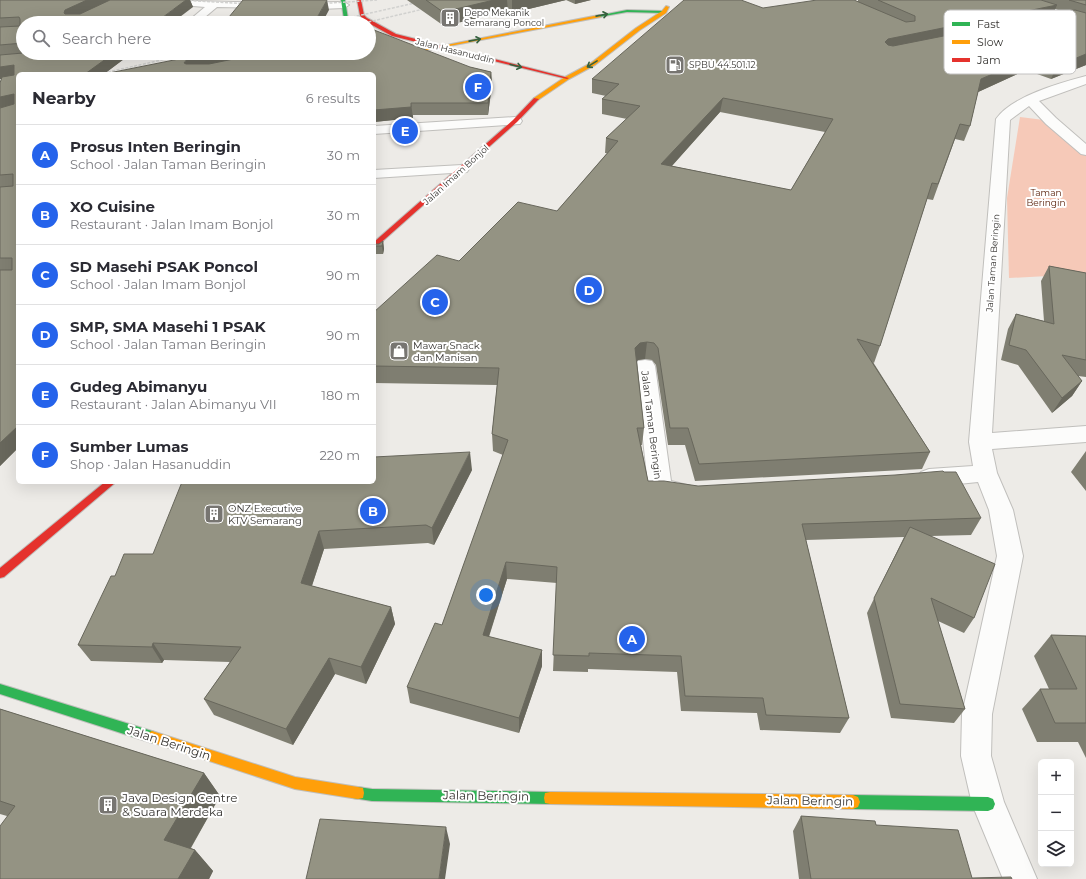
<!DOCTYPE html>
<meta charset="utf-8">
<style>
:root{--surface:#fff;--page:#f2f2f3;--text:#2b2b33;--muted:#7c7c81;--line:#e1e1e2;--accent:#2563eb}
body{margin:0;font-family:Montserrat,sans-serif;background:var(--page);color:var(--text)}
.controls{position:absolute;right:12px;bottom:12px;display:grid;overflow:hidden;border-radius:6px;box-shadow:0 4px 16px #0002}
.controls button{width:36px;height:36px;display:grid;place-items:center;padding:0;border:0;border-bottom:1px solid var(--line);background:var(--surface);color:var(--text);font:20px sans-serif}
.you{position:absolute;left:486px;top:595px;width:14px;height:14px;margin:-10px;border:3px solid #fff;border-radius:50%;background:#1a73e8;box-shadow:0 0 0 6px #1a73e833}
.badge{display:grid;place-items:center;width:26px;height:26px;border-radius:50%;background:var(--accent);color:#fff;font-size:13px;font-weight:700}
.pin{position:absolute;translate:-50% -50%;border:2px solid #fff;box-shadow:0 1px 4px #0006}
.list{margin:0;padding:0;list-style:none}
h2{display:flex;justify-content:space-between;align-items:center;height:52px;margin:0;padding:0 16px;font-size:17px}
h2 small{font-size:13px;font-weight:400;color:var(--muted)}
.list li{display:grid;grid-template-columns:26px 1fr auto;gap:12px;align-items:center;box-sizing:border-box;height:60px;padding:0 16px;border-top:1px solid var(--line)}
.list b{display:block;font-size:15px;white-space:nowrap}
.list p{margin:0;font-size:13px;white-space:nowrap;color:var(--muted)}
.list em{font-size:13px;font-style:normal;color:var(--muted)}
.icon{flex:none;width:22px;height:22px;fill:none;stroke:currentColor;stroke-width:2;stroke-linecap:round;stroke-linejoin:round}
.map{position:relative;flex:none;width:1086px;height:879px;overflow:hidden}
.search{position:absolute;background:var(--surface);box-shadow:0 4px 16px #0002;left:16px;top:16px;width:360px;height:44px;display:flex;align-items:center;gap:10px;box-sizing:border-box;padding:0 14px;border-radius:22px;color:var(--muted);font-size:15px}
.panel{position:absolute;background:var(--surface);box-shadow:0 4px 16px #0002;left:16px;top:72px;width:360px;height:412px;border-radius:6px}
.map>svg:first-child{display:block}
.green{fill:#f6c9b8}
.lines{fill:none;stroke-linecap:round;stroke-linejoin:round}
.street-casing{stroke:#c0bfbc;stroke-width:2}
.fast-casing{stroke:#c0bfbc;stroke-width:2}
.slow-casing{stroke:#c0bfbc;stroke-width:2}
.jam-casing{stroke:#c0bfbc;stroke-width:2}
.street{fill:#fcfcfb;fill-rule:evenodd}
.fast{fill:#30b455;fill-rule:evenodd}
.slow{fill:#ff9f0a;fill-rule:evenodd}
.jam{fill:#e5322d;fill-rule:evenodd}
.rail{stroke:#d1d1cf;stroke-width:1.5;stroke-dasharray:3 1.5;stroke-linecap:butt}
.wall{fill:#7f7e71;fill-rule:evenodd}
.shaded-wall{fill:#68675c}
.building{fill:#949383;stroke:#68675c;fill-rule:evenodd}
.oneway{stroke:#35613e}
.labels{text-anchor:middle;stroke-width:4;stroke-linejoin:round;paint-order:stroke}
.far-poi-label{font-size:9px;fill:#373532;stroke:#fff;text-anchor:start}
.far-street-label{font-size:9px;fill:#373532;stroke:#fff}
.far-park-label{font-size:9px;fill:#59210a;stroke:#fff}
.poi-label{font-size:10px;fill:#373532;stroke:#fff;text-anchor:start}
.street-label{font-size:10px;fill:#373532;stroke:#fff}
.near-street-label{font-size:12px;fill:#373532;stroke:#fff}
.near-poi-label{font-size:12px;fill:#373532;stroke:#fff;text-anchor:start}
.key{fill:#fff;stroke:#c3c2c2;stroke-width:1}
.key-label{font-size:11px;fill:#373532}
</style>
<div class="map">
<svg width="1086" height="879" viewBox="0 0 1086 879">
<rect width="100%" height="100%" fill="#edebe7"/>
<!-- green -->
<path class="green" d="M1020 117 1044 120 1086 153V272L1084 274 1009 278 1007 198Z"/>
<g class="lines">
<!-- street casing -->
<g class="street-casing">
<path id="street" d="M152 0 273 3 344 2 349 5 344 8 320 9 217 7 198 23H186L205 7 157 3Z
M148 53H160C157 57 154 58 149 56Z
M1086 76V84L1039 101 1056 118 1086 144V155L1081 154 1046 124 1029 106 1010 120 992 433 1086 426V442L992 449 997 473 1013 510 1023 556 992 714 991 756 1004 802 1037 879H1003L972 804 961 756 962 714 997 556 989 510 978 482 929 487 921 484 917 478 921 472 929 469 973 466 969 442 996 119C1012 96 1060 83 1086 76Z
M515 117 520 118 522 121 520 124 374 134V126Z
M462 165 467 166 469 169 467 172 374 178V170Z
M645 360 652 361 655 366 671 481 691 486 695 492 691 498C677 503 656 499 648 485L635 366 638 361Z"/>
</g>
<!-- fast casing -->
<g class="fast-casing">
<path id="fast" d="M341 0H345L348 19 353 23H348L344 19Z
M627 10 664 11 666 12 664 13 627 12 599 17 597 16Z
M0 684 152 731 156 733 158 737 156 741 152 743 0 694Z
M358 787 372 789 550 792 555 793 556 798 555 803 550 804 372 801 353 798 352 793 353 788Z
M853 795 988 797 993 799 995 804 993 809 988 811 853 809 848 807 846 802 848 797Z"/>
</g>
<!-- slow casing -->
<g class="slow-casing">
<path id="slow" d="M1010 0H1016L1086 22V24Z
M666 6 669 7 666 13 640 30 595 65 569 79 538 100H534V98L565 77 591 63 636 28 662 11Z
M599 15 601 17 423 51 421 50Z
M152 731 295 777 358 787 363 788 364 793 363 798 358 799 295 789 148 741 146 737 148 733Z
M550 792 853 795 858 797 860 802 858 807 853 809 550 804 545 803 544 798 545 793Z"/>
</g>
<!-- jam casing -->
<g class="jam-casing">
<path id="jam" d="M357 0H361L364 15 367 18 396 34 569 78 567 79 392 36 363 20 360 15Z
M534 98 539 99 517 122 376 247 374 248V242L513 120Z
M105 482H116L4 577 0 578V568Z"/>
</g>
<!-- street -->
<use href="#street" class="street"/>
<!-- fast -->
<use href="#fast" class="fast"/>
<!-- slow -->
<use href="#slow" class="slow"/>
<!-- jam -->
<use href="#jam" class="jam"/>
<!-- rail -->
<path class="rail" d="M180 0 250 4
M316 4 377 0
M326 23 428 0
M364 23 432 7
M99 74 193 53"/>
</g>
<!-- wall -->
<path class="wall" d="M0 0H190L193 7 23 23V53H132L104 74 470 67 491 72 492 84 488 115H413V118L374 122V74H18V448L0 466V108L1 79H0Z
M407 0H591L575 4 566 0 512 13 508 11 444 26Z
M858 0H1086V65L1051 79 1026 70 978 92 970 126 964 141 955 139 933 200 927 199 880 346 874 363 873 362 930 452 922 469 695 481 685 445H668L656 365 652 360 645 359 638 360 637 361 644 428 642 445H641L648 481 698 486 981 518 971 535 931 536 974 618 964 633 938 621 965 709 954 723 891 718 867 613 904 537 806 540 849 718 840 733 760 730 757 713 681 711 677 672 588 669V672L553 671 557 583 507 579 489 637 542 650V666L519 733 410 703 407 687 442 625 503 455 493 451 492 434 497 385 374 383V312L459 261 557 211 607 153H605L606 138 627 119 602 114V99L606 96 592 93V79L763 8 858 1ZM1055 9 1064 12 1053 14ZM720 112 825 132 791 190 672 166Z
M383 241 384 249 383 254H374V244H379Z
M1049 266 1086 273V377L1078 376 1082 381 1072 396 1052 413 1018 365 1001 360 1008 329 1016 314 1044 321 1041 281Z
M1086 451V491L1071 472Z
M472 470 434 545 428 543 324 549 312 586 391 607 395 624 366 684 335 674 293 745 214 715 204 699 230 662 164 660 162 663 91 661 78 645 115 576 153 554Z
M1051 635 1086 636V758L1078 742H1037L1022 709 1040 689H1049L1034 656Z
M0 709 204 773 220 796 191 848 195 850 213 871 209 879H0L7 816 0 814Z
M801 816 876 825 972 878 1012 879H799L793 831Z"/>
<!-- shaded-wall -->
<path class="shaded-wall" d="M87 0H111L69 20 64 13 65 10Z
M186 0H190L193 7 172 23H155Z
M327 0 329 10 322 23H314Z
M494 0H507L508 11 444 26 443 12Z
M512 0H566L512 13Z
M575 0H591L575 4Z
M1057 5 1052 17 889 51 885 42 888 39 892 38Z
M114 53H132L104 74H85Z
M215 53H271L191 70 184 63 187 59Z
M1086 54V65L1051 79 1057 66Z
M1032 57 1026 70 976 93 981 79Z
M14 65 18 76 0 79V67Z
M491 72 492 84 488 115V103Z
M14 94 18 104 1 109 0 107V97Z
M723 98 720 112 660 179 661 164Z
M411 103 413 118 374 122V110Z
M383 241 384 249 383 254 382 246Z
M647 342 645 359 638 360 634 365 635 348 640 343Z
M1082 381 1072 396 1052 413 1062 398Z
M18 426V448L0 466V443Z
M470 452 472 470 434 545 432 528Z
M319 531 324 549 307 600 301 583Z
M506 562 507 579 484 651 483 635Z
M391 607 395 624 366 684 361 667Z
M153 643 164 660 162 663 152 647Z
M542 650V666L519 733V718Z
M329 658 335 674 293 745 286 729Z
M204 773 220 796 183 861 164 840Z
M446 827 450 844 445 879H439Z
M195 850 213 871 209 879H178Z"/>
<!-- building -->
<path class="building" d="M0 0H87L65 10 64 13 65 14H80L110 0H186L155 23H23V43L0 45V27L20 26V19L19 17 0 18Z
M243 0H327L314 23H224Z
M426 0H494L443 12Z
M684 0H741L763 8 817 0H854L906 22 915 21V16L878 0H1041L1057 5 888 39 885 42 888 45 893 46 1075 10 1086 13V54L1057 66 1032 57 981 79 970 126 960 124 938 184 932 183 880 346 857 339 930 452 699 464 688 428H670L658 348 654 343 647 342 640 343 635 348 644 428H637L648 481H664L698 486 895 475 943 471 944 472H956L981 518 802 524 849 718 766 715 763 698 685 696 681 656 589 653V656L553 655 557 567 506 562 483 635 542 650 519 718 407 687 435 623 442 625 508 440 492 434 499 368 374 366V312L437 255 459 261 518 202 557 211 618 141 606 138 640 106 602 99 619 84 592 79ZM723 98 833 119 791 190 661 164Z
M1069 0H1086V5Z
M352 21 356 23H343Z
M369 30H374L470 67 491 72 488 103H411V107L374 110V74H104L199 55 200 53H215L187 59 184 63 186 64H209L263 53H369Z
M23 53H114L85 74H18V426L0 443V270H12V258H0V187L13 186V174L0 175V108L14 104V94L0 97V83L2 77 14 75V65L0 67V55Z
M383 241 382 246H374V244H379Z
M1049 266 1086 273V360L1062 355 1082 381 1062 398 1026 350 1009 345 1016 314 1054 324Z
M470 452 432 528 426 525 319 531 301 583 391 607 361 667 329 658 286 729 204 699 241 647 153 643 152 647 78 645 111 576H115L124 554H153L182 482H374V457Z
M910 527 995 564 974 618 931 598 965 709 900 704 874 598Z
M1051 635 1086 636V723H1055L1040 689H1077Z
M0 709 204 773 164 840 195 850 178 879H0V826L15 806 0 801Z
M801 816 875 821 876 825 958 830 972 878 1011 877 1012 879H811Z
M320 819 446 827 439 879H306Z"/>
<!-- one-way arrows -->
<defs><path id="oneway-shaft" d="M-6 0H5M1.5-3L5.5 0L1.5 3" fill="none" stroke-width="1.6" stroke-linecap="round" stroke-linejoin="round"/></defs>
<g class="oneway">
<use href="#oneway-shaft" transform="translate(602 15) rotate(-11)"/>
<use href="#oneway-shaft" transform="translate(475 40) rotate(-11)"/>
<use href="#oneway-shaft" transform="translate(592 64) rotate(148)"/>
<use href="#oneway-shaft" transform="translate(516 66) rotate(14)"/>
</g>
<!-- icons -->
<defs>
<g id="building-square" transform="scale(1)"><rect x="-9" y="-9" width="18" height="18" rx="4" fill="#777571" stroke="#fff"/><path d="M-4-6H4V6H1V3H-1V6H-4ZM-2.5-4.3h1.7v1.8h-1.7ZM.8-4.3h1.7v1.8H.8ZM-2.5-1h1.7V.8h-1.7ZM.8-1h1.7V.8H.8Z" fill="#fff"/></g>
<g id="fuel-square" transform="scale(1)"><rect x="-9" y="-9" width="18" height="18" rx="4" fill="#777571" stroke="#fff"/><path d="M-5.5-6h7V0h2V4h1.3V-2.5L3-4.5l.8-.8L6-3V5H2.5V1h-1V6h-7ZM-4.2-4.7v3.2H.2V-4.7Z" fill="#fff"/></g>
<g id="shop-square" transform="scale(1)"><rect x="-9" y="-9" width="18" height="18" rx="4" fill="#777571" stroke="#fff"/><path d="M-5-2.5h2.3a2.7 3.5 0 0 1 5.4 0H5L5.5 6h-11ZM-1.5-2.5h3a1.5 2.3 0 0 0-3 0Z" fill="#fff"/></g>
</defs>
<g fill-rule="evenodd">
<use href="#building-square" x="450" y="18"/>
<use href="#fuel-square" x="675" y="65"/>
<use href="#shop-square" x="399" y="351"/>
<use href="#building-square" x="214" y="514"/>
<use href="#building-square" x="108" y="805"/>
</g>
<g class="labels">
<!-- far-poi labels -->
<g class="far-poi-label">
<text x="464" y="16">Depo Mekanik<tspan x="464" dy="10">Semarang Poncol</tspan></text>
<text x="689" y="68">SPBU 44.501.12</text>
</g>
<!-- far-street labels -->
<g class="far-street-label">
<text transform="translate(455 51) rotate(14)" y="3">Jalan Hasanuddin</text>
<text transform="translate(456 175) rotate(-42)" y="3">Jalan Imam Bonjol</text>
<text transform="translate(993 263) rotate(-86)" y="3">Jalan Taman Beringin</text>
</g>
<!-- far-park labels -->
<g class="far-park-label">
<text x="1046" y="196">Taman<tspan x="1046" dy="10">Beringin</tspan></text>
</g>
<!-- poi labels -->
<g class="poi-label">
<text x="413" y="349">Mawar Snack<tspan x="413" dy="12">dan Manisan</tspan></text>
<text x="228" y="512">ONZ Executive<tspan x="228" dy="12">KTV Semarang</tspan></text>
</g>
<!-- street labels -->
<g class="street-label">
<text transform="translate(652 425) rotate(83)" y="4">Jalan Taman Beringin</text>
</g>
<!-- near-street labels -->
<g class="near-street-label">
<text transform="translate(169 743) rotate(18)" y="4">Jalan Beringin</text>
<text transform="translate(486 796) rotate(1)" y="4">Jalan Beringin</text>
<text transform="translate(810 801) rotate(1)" y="4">Jalan Beringin</text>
</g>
<!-- near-poi labels -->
<g class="near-poi-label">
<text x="122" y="802">Java Design Centre<tspan x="122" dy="14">&amp; Suara Merdeka</tspan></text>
</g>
</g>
<!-- legend -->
<rect x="944" y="10" width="132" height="64" rx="6" class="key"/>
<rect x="952" y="22" width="18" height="4" fill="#30b455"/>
<rect x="952" y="40" width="18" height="4" fill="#ff9f0a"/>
<rect x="952" y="58" width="18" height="4" fill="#e5322d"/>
<g class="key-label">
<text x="977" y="28">Fast</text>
<text x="977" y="46">Slow</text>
<text x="977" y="64">Jam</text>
</g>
</svg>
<div class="controls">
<button>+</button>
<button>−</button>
<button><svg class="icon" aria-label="layers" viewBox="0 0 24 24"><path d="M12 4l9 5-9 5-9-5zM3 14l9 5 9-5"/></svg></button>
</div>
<div class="you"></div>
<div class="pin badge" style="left:632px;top:639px">A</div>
<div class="pin badge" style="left:373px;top:511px">B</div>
<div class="pin badge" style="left:435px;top:302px">C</div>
<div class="pin badge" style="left:589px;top:290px">D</div>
<div class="pin badge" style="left:405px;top:131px">E</div>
<div class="pin badge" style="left:478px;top:87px">F</div>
<div class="search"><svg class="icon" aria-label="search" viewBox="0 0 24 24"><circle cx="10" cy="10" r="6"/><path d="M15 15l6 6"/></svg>Search here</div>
<section class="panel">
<h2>Nearby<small>6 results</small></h2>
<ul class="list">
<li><span class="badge">A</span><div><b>Prosus Inten Beringin</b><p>School · Jalan Taman Beringin</p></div><em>30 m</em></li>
<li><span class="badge">B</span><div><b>XO Cuisine</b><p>Restaurant · Jalan Imam Bonjol</p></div><em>30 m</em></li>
<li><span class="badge">C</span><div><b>SD Masehi PSAK Poncol</b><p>School · Jalan Imam Bonjol</p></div><em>90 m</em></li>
<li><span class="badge">D</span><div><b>SMP, SMA Masehi 1 PSAK</b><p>School · Jalan Taman Beringin</p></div><em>90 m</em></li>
<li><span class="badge">E</span><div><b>Gudeg Abimanyu</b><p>Restaurant · Jalan Abimanyu VII</p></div><em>180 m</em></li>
<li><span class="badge">F</span><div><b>Sumber Lumas</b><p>Shop · Jalan Hasanuddin</p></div><em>220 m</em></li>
</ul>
</section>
</div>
